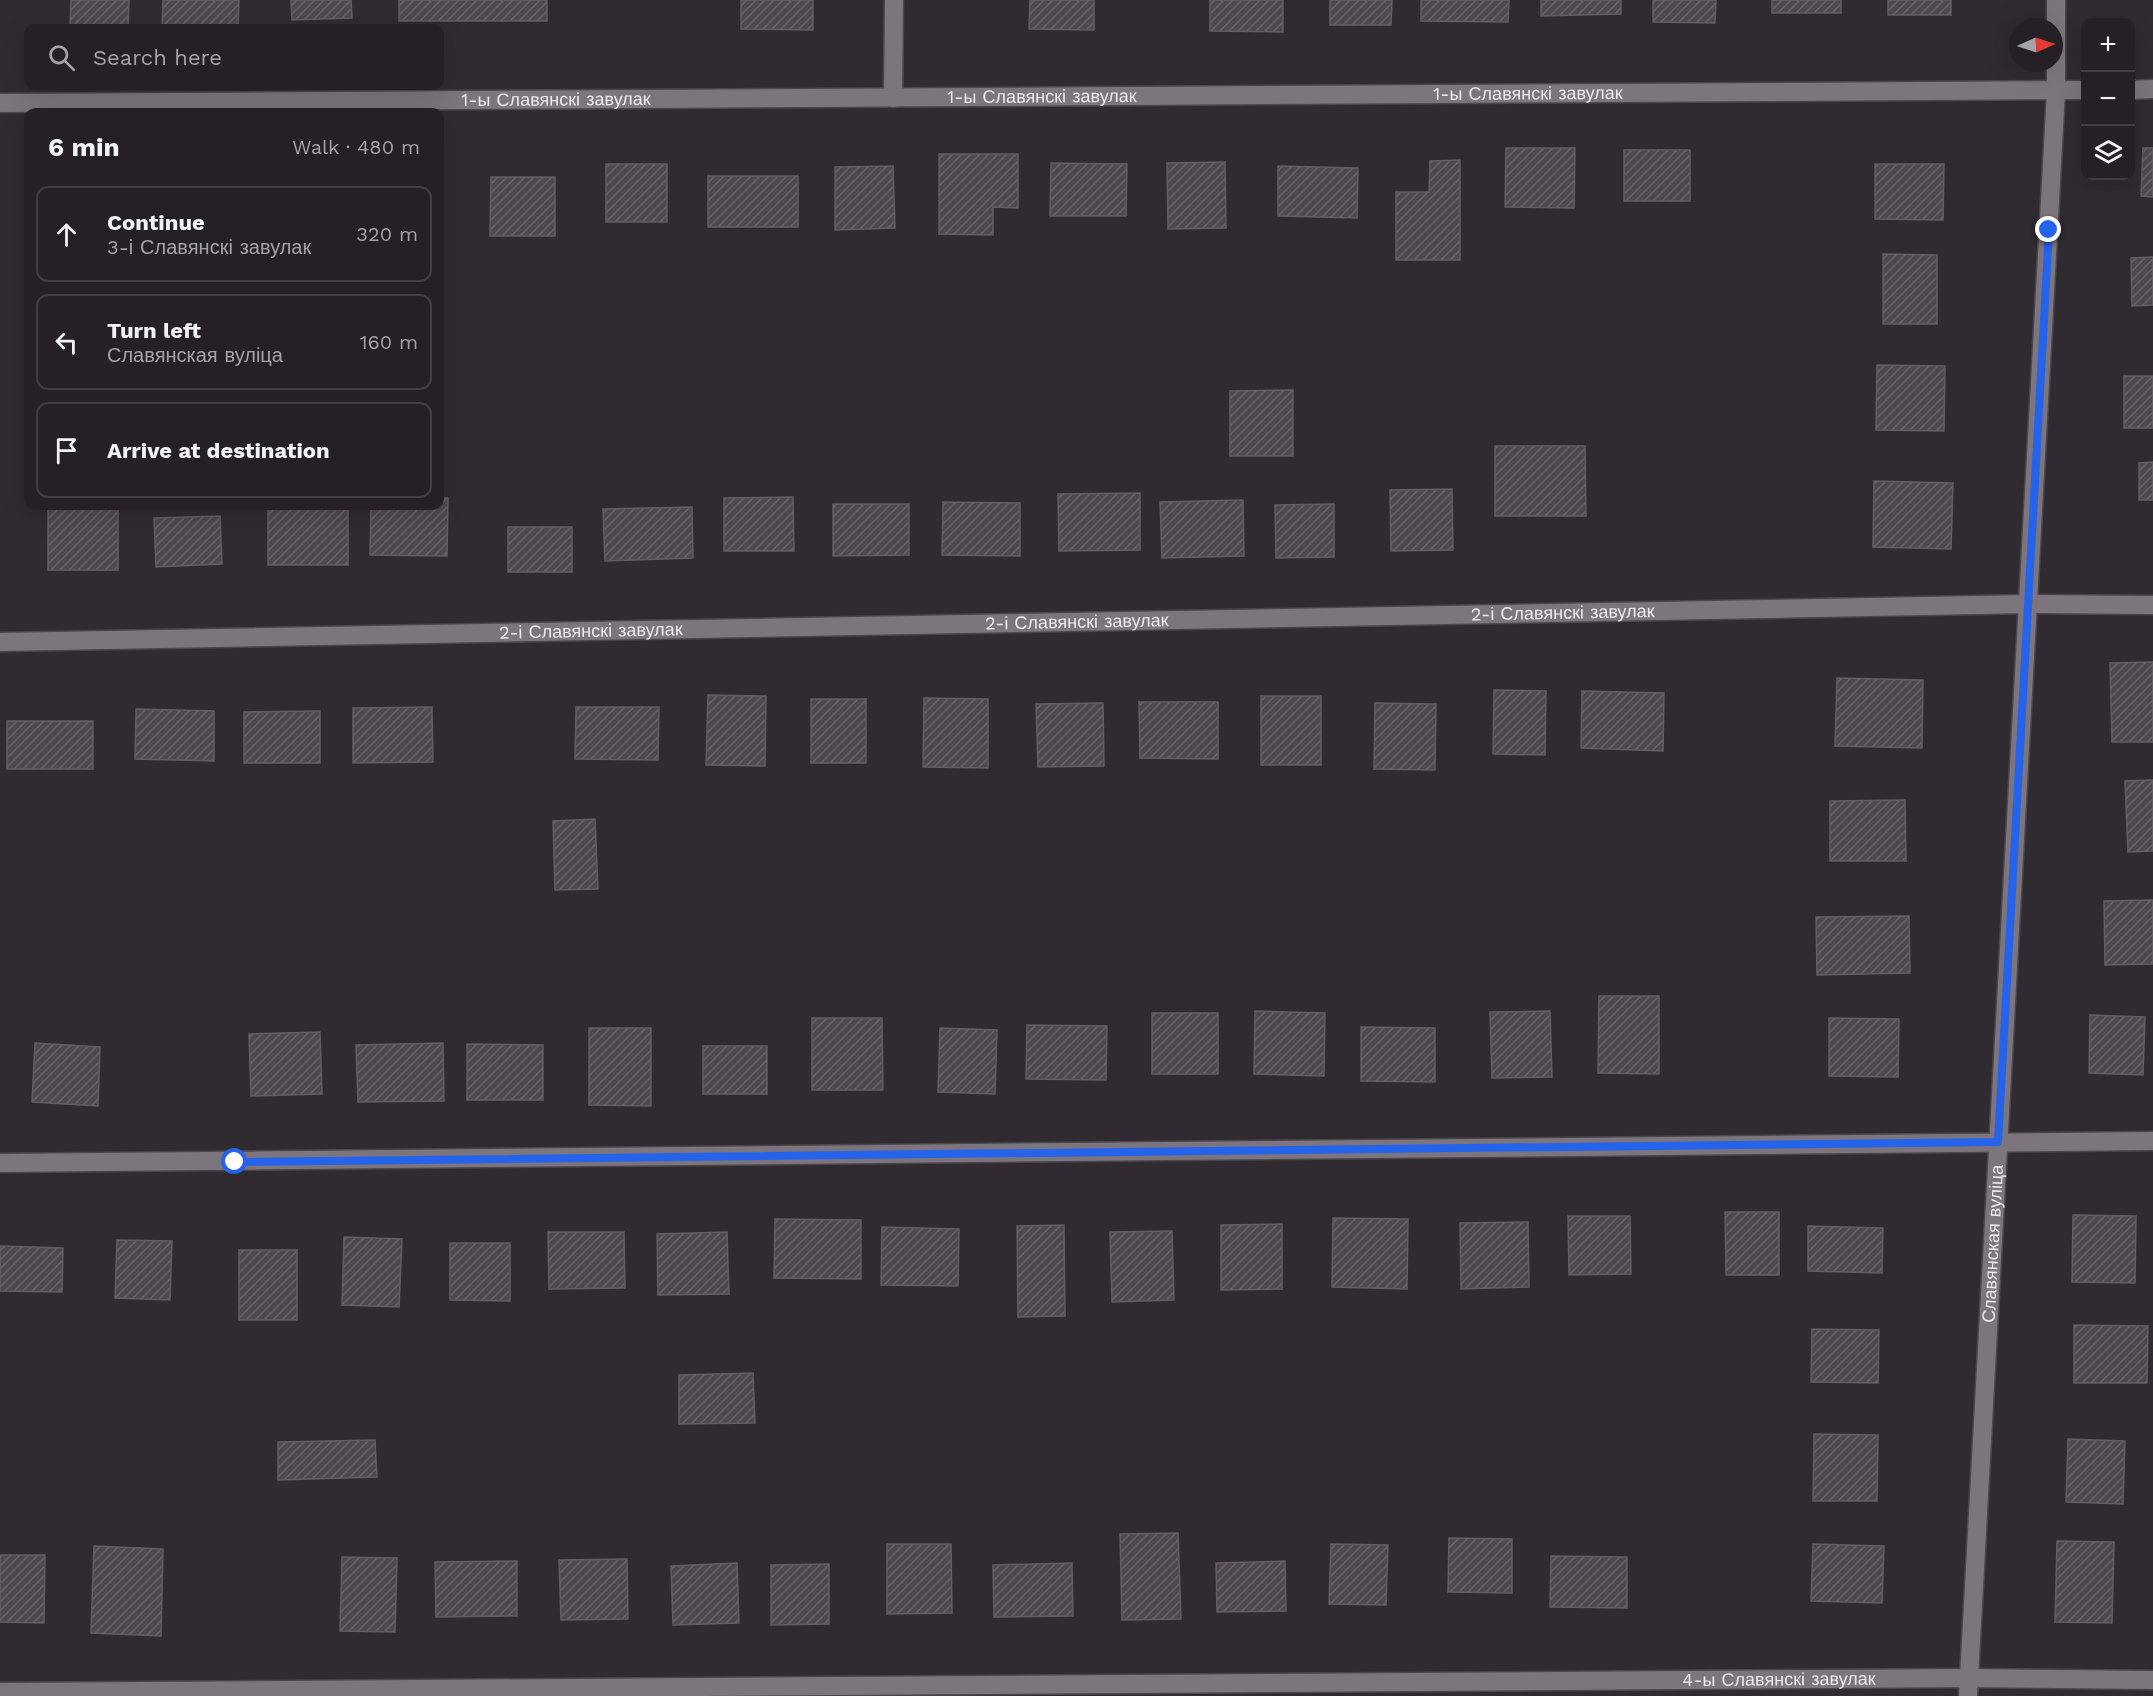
<!DOCTYPE html>
<meta charset="utf-8">
<style>
:root{--surface:#242025;--page:#302d32;--text:#f1f3f6;--muted:#a3a3a7;--line:#413e42}
body{margin:0;font-family:"Work Sans",sans-serif;background:var(--page);color:var(--text)}
.controls{position:absolute;right:18px;top:18px;display:grid;overflow:hidden;border-radius:12px;box-shadow:0 6px 24px #0002}
.controls button{width:54px;height:54px;display:grid;place-items:center;padding:0;border:0;border-bottom:2px solid var(--line);background:var(--surface);color:var(--text);font:30px sans-serif}
.compass{position:absolute;left:2009px;top:18px;width:54px;height:54px;border-radius:50%;background:var(--surface);box-shadow:0 6px 24px #0002;rotate:87deg}
.stop{position:absolute;width:18px;height:18px;margin:-14px;border:4px solid #2563eb;border-radius:50%;background:#fff}
.stop.end{background:#2563eb;border-color:#fff;box-shadow:0 2px 6px #0008}
.list{margin:0;padding:0;list-style:none}
h2{display:flex;justify-content:space-between;align-items:center;height:78px;margin:0;padding:0 24px;font-size:26px}
h2 small{font-size:20px;font-weight:400;color:var(--muted)}
.list li{display:grid;grid-template-columns:39px 1fr auto;gap:18px;align-items:center;box-sizing:border-box;height:96px;margin:0 12px 12px;padding:0 12px;border:2px solid var(--line);border-radius:12px}
.list b{display:block;font-size:22px;white-space:nowrap}
.list p{margin:0;font-size:20px;white-space:nowrap;color:var(--muted)}
.list em{font-size:20px;font-style:normal;color:var(--muted)}
.icon{flex:none;width:33px;height:33px;fill:none;stroke:currentColor;stroke-width:2;stroke-linecap:round;stroke-linejoin:round}
.map{position:relative;flex:none;width:2153px;height:1696px;overflow:hidden}
.search{position:absolute;background:var(--surface);box-shadow:0 6px 24px #0002;left:24px;top:24px;width:420px;height:66px;display:flex;align-items:center;gap:15px;box-sizing:border-box;padding:0 21px;border-radius:12px;color:var(--muted);font-size:22px}
.panel{position:absolute;background:var(--surface);box-shadow:0 6px 24px #0002;left:24px;top:108px;width:420px;height:402px;border-radius:12px}
.map>svg:first-child{display:block}
.building{fill:url(#building-hatch);stroke:#645c64;stroke-width:1.5}
.lines{fill:none;stroke-linecap:round;stroke-linejoin:round}
.street-casing{stroke:#4b464c;stroke-width:21}
.street{stroke:#7c757d;stroke-width:18}
.route{stroke:#2563eb;stroke-width:8}
.labels{text-anchor:middle;stroke-width:5;stroke-linejoin:round;paint-order:stroke}
.street-label{font-size:18px;fill:#ede9ed;stroke:#161316}
</style>
<div class="map">
<svg width="2153" height="1696" viewBox="0 0 2153 1696">
<defs>
<pattern id="building-hatch" width="6" height="6" patternUnits="userSpaceOnUse" patternTransform="scale(1.5)"><rect width="6" height="6" fill="#4f484f"/><path d="M-1 1l2-2M0 6l6-6M5 7l2-2" fill="none" stroke="#696269"/></pattern>
</defs>
<rect width="100%" height="100%" fill="#302a31"/>
<!-- building -->
<path class="building" d="M71 0H129L128 28H70Z
M163 0H239L238 28H162Z
M291 0H351L352 18 292 20Z
M399 0H547V21H399Z
M741 0H813V30L741 29Z
M1030 0H1094V30L1029 29Z
M1210 0H1283V32L1210 31Z
M1330 0H1392L1391 25H1330Z
M1421 0H1509L1508 22 1421 21Z
M1541 0H1621V14L1541 16Z
M1653 0H1716L1715 23 1653 22Z
M1772 0H1841V13H1772Z
M1888 0H1951V15H1888Z
M1506 148H1575L1574 208 1505 207Z
M2143 148H2153V197L2141 196Z
M1624 150H1690V201H1624Z
M939 154H1018V208L993 207V235L939 234Z
M1460 160V260H1396V192H1429L1430 161Z
M1225 162 1226 228 1168 229 1167 163Z
M1051 163 1127 164 1126 216H1050Z
M606 164H667V222H606Z
M1875 164H1944L1943 220 1875 219Z
M893 166 895 228 835 230V167Z
M1278 166 1358 168 1357 218 1278 216Z
M440 167H443L442 224H440Z
M708 176H798V227H708Z
M491 177H555V236H490Z
M1883 254 1937 255V324H1883Z
M2153 257V305L2132 306 2131 258Z
M1877 365 1945 366 1944 431 1876 430Z
M2124 376H2153V428H2124Z
M1293 390V456H1230V391Z
M1495 446H1585L1586 516H1495Z
M2153 462V500H2139V463Z
M1874 481 1953 483 1951 549 1873 547Z
M1452 489 1453 550 1391 551 1390 490Z
M1140 493V550L1059 551 1058 494Z
M793 497 794 551H724V498Z
M440 498H448L447 556 370 555 371 506H440Z
M1243 500 1244 556 1162 558 1160 502Z
M943 502 1020 503V556L942 555Z
M833 504H909V555L833 556Z
M1334 504V557L1276 558 1275 505Z
M48 506H118V570H48Z
M692 507 693 558 605 561 603 509Z
M268 508H348V565H268Z
M220 516 222 564 156 567 154 518Z
M508 527H572V572H508Z
M2153 662V742H2112L2110 663Z
M1837 678 1923 680 1922 748 1835 746Z
M1494 690 1546 691 1545 755 1493 754Z
M1582 691 1664 693 1663 751 1581 748Z
M708 695 766 696 765 766 706 765Z
M1261 696H1321V765H1261Z
M924 698 988 699V768L923 767Z
M811 699H866V763H811Z
M1139 702H1218V759L1140 758Z
M1103 703 1104 766 1038 767 1036 704Z
M1375 703 1436 704 1435 770 1374 769Z
M432 707 433 762 353 763V708Z
M576 707H659L658 760 575 759Z
M136 709 214 711V761L135 759Z
M320 711V763H244V712Z
M7 721H93V769H7Z
M2153 780V851L2128 852 2125 781Z
M1905 800 1906 861H1830V801Z
M595 819 598 889 555 890 553 821Z
M2153 900V964L2105 965 2104 901Z
M1909 916 1910 973 1817 975 1816 917Z
M1599 996H1659V1074L1598 1073Z
M1255 1011 1325 1013 1324 1076 1254 1074Z
M1550 1011 1552 1077 1492 1078 1490 1012Z
M1152 1013H1218V1074H1152Z
M2090 1015 2145 1017 2143 1075 2089 1073Z
M812 1018H882L883 1090H812Z
M1829 1018 1899 1019 1898 1077 1829 1076Z
M1027 1025 1107 1026 1106 1080 1026 1079Z
M1361 1027 1435 1028V1082L1361 1081Z
M589 1028H651V1106L589 1105Z
M940 1028 997 1030 995 1094 938 1092Z
M320 1032 322 1094 251 1096 249 1034Z
M35 1043 100 1047 98 1106 32 1102Z
M443 1043 444 1101 358 1102 356 1045Z
M467 1044 543 1045V1100H467Z
M703 1046H767V1094H703Z
M1725 1212H1779V1275H1726Z
M2073 1215 2136 1216 2135 1283 2072 1282Z
M1568 1216H1630L1631 1274 1569 1275Z
M1333 1218 1408 1219 1407 1289 1332 1287Z
M775 1219 861 1220V1279L774 1278Z
M1528 1222 1529 1287 1461 1289 1460 1223Z
M1282 1224V1289L1221 1290V1225Z
M1064 1225 1065 1316 1018 1317 1017 1226Z
M1808 1226 1883 1228 1882 1273 1808 1271Z
M882 1227 959 1229 958 1286 881 1285Z
M1172 1231 1174 1300 1112 1302 1110 1232Z
M548 1232H624L625 1288 549 1289Z
M727 1232 729 1294 658 1295 657 1234Z
M344 1237 402 1239 399 1307 342 1305Z
M117 1240 172 1241 170 1300 115 1298Z
M450 1243H510V1301L450 1300Z
M0 1246 63 1248 62 1292 0 1291Z
M239 1250H297V1320H239Z
M2074 1325 2148 1326 2147 1383H2074Z
M1812 1329 1879 1330 1878 1383 1811 1382Z
M753 1373 755 1423 679 1424V1375Z
M1814 1434 1878 1435 1877 1501H1813Z
M2068 1439 2125 1441 2123 1504 2066 1502Z
M375 1440 377 1477 278 1480V1442Z
M1178 1533 1181 1619 1122 1620 1120 1534Z
M1449 1538 1512 1539V1593L1448 1592Z
M2057 1541 2114 1542 2112 1623 2055 1622Z
M887 1544H951L952 1613 887 1614Z
M1331 1544 1388 1545 1386 1605 1329 1604Z
M1813 1544 1884 1546 1882 1603 1811 1601Z
M94 1546 163 1549 161 1636 91 1633Z
M0 1555H45L44 1623 0 1622Z
M1551 1556 1627 1557V1608L1550 1607Z
M342 1557 397 1558 395 1632 340 1631Z
M627 1559 628 1619 561 1620 559 1560Z
M517 1561V1616L436 1617 435 1562Z
M1285 1561 1286 1611 1217 1612 1216 1563Z
M737 1563 739 1623 673 1625 671 1566Z
M1072 1563 1073 1616 994 1617 993 1565Z
M829 1564V1624L771 1625V1565Z"/>
<g class="lines">
<!-- street casing -->
<g class="street-casing">
<g id="street">
<path d="M2130 90 2153 89"/>
<path d="M893 98 894 0"/>
<path id="s1" d="M0 103 2086 90"/>
<path id="s2" d="M0 642 2028 604 2153 605"/>
<path d="M0 1163 2153 1141"/>
<path id="s3" d="M0 1692 1969 1678 2153 1680"/>
<path id="s4" d="M1968 1696 2056 91V0"/>
</g>
</g>
<!-- street -->
<use href="#street" class="street"/>
</g>
<g class="lines">
<!-- route -->
<path class="route" d="M235 1162 1998 1142 2049 230"/>
</g>
<g class="labels">
<!-- street labels -->
<g class="street-label">
<text dy="6" stroke="none"><textPath href="#s1" startOffset="1528">1-ы Славянскі завулак</textPath></text>
<text dy="6" stroke="none"><textPath href="#s1" startOffset="1042">1-ы Славянскі завулак</textPath></text>
<text dy="6" stroke="none"><textPath href="#s1" startOffset="556">1-ы Славянскі завулак</textPath></text>
<text dy="6" stroke="none"><textPath href="#s2" startOffset="1563">2-і Славянскі завулак</textPath></text>
<text dy="6" stroke="none"><textPath href="#s2" startOffset="1077">2-і Славянскі завулак</textPath></text>
<text dy="6" stroke="none"><textPath href="#s2" startOffset="591">2-і Славянскі завулак</textPath></text>
<text dy="6" stroke="none"><textPath href="#s4" startOffset="453">Славянская вуліца</textPath></text>
<text dy="6" stroke="none"><textPath href="#s3" startOffset="1779">4-ы Славянскі завулак</textPath></text>
</g>
</g>
</svg>
<div class="controls">
<button>+</button>
<button>−</button>
<button><svg class="icon" aria-label="layers" viewBox="0 0 24 24"><path d="M12 4l9 5-9 5-9-5zM3 14l9 5 9-5"/></svg></button>
</div>
<svg class="compass" viewBox="-18 -18 36 36"><path d="M0-13l5 13h-10z" fill="#e53935"/><path d="M0 13l5-13h-10z" fill="#a3a3a7"/></svg>
<div class="stop" style="left:235px;top:1162px"></div>
<div class="stop end" style="left:2049px;top:230px"></div>
<div class="search"><svg class="icon" aria-label="search" viewBox="0 0 24 24"><circle cx="10" cy="10" r="6"/><path d="M15 15l6 6"/></svg>Search here</div>
<section class="panel">
<h2>6 min<small>Walk · 480 m</small></h2>
<ul class="list">
<li><svg class="icon" aria-label="ahead" viewBox="0 0 24 24"><path d="M12 20V5M6 11l6-6 6 6"/></svg><div><b>Continue</b><p>3-і Славянскі завулак</p></div><em>320 m</em></li>
<li><svg class="icon" aria-label="left" viewBox="0 0 24 24"><path d="M17 20v-9H6M10 6l-5 5 5 5"/></svg><div><b>Turn left</b><p>Славянская вуліца</p></div><em>160 m</em></li>
<li><svg class="icon" aria-label="arrive" viewBox="0 0 24 24"><path d="M6 21V4h12l-3 4 3 4H6"/></svg><div><b>Arrive at destination</b></div></li>
</ul>
</section>
</div>
